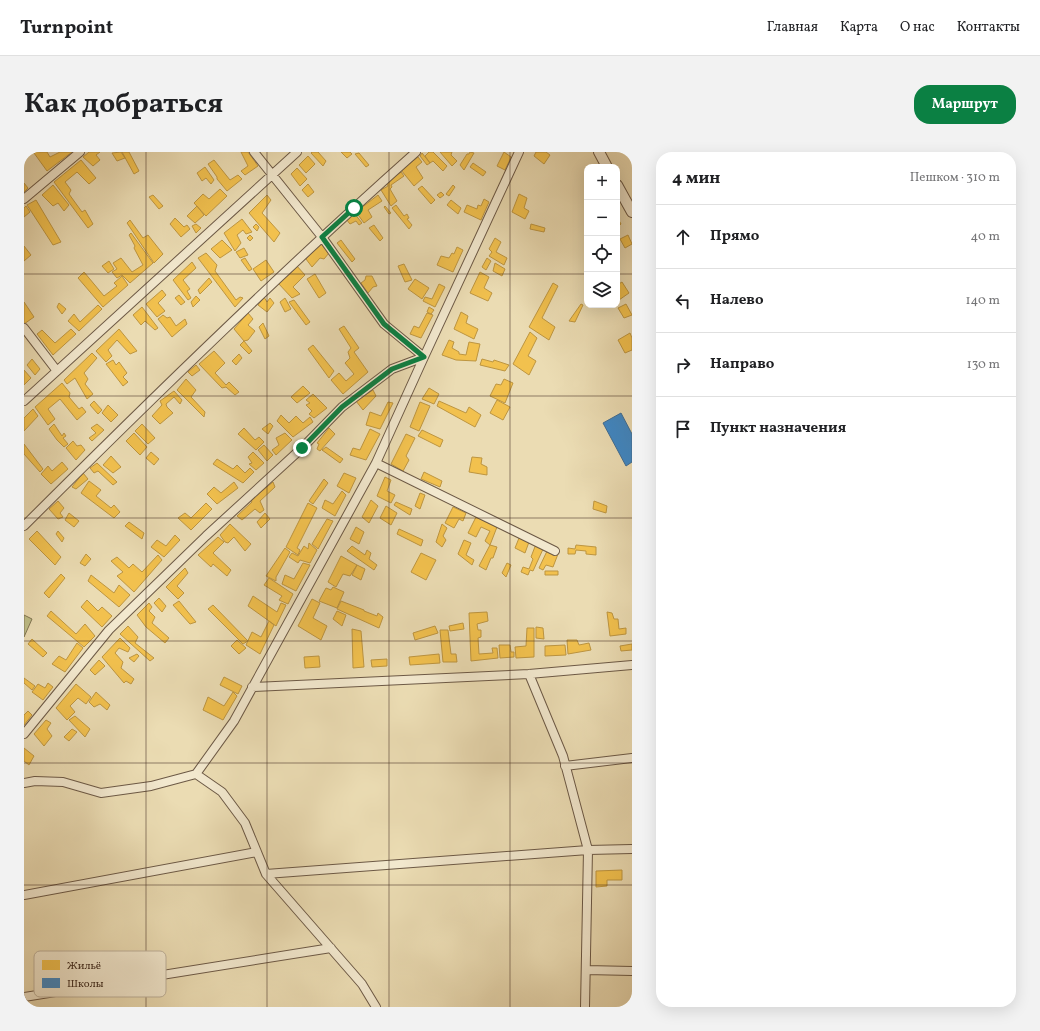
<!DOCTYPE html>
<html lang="ru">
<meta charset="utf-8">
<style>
:root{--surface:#fff;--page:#f2f2f2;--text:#202124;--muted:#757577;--line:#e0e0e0;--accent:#0b8043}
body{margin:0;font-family:Vollkorn,serif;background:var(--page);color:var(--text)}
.controls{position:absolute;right:12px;top:12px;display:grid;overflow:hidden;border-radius:8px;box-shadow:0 4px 16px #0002}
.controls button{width:36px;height:36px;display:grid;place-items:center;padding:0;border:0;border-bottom:1px solid var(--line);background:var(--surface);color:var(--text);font:20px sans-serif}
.stop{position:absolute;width:12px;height:12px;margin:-9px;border:3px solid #0b8043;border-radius:50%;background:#fff}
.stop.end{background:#0b8043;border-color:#fff;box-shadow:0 1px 4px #0008}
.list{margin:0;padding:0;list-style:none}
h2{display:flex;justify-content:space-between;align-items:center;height:52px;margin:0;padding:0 16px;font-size:17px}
h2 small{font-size:13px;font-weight:400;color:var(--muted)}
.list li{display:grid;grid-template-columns:26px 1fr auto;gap:12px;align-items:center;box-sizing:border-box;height:64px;padding:0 16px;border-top:1px solid var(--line)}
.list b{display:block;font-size:15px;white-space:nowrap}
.list em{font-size:13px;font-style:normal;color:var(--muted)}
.icon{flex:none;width:22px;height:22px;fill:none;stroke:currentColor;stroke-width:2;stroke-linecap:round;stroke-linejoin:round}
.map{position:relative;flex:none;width:608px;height:855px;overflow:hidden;border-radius:16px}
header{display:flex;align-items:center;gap:24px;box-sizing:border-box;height:56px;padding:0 20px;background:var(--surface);border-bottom:1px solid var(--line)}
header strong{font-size:19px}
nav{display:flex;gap:22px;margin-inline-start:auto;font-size:14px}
.intro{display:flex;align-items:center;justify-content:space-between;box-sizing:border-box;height:96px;padding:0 24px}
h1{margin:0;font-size:28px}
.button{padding:10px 18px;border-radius:16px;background:var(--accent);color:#fff;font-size:14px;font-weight:700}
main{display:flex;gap:24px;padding:0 24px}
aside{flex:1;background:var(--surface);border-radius:16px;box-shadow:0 4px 16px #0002}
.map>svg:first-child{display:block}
.green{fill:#bebe88;stroke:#807654}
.homes{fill:#f2c14e;stroke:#bd9540}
.schools{fill:#3f88c5;stroke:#406d94}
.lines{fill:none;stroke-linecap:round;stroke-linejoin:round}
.minor-casing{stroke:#6c5946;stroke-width:10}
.tertiary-casing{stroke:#6c5946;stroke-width:12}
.minor{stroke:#f2e8ce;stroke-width:8}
.tertiary{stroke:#f2e8ce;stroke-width:10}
.route{stroke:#0b8043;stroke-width:5}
.grid{fill:none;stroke:#412d21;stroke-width:1;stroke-opacity:0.55}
.key{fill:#f2e8ce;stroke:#bdb09a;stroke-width:1}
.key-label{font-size:11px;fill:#412d21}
</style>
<header>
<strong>Turnpoint</strong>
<nav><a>Главная</a><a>Карта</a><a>О нас</a><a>Контакты</a></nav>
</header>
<div class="intro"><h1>Как добраться</h1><a class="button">Маршрут</a></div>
<main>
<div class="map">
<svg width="608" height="855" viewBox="0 0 608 855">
<rect width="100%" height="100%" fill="#ebdcb3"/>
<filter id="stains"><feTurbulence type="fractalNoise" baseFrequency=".005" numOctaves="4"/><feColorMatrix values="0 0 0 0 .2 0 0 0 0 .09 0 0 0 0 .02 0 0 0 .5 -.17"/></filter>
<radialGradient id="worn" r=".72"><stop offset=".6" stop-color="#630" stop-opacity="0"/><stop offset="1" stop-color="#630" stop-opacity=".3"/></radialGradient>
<!-- green -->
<path class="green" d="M0 463 8 467 0 485Z"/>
<!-- homes -->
<path class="homes" d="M11 0H23L26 5 36 0H48L23 19 10 1Z
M65 0H76L72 3 76 8 69 14 59 5Z
M97 0 101 6 93 9 88 1Z
M98 0H105L115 19 110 22Z
M217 0H224L234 14 221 23 217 19 224 14Z
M288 0H294L302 9 299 14 287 1Z
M317 0H326L328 2 323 6Z
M405 0H409L423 14 419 19 409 9 406 11 401 4Z
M416 0H428L427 3 433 9 428 14Z
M446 0 450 1 440 18 436 13 443 2H445Z
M480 0 487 5 481 18 473 14Z
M512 0H522L526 3 520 12 510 4Z
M335 1 345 13 342 15 331 2Z
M398 1 406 11 403 13 396 4Z
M284 4 291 12 282 21 275 13Z
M394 5 398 10 392 15 399 26 390 34 377 18Z
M57 8 72 26 65 32 53 20 41 30 47 38 45 42 58 60 61 58 69 72 64 76 30 30Z
M190 8 206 28 214 23 218 27 203 39 193 27V25L184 12Z
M449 11 462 20 459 24 446 15Z
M181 15 190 28 187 32 182 26 178 29 173 21Z
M273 16 283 27 276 34 267 22Z
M377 20 380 24 367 33 368 35 366 37 373 49 367 54 357 38 364 34 362 30Z
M0 31 4 36 0 40Z
M284 32 290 40 284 45 278 38Z
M29 33 45 53 40 59 34 51 29 54 18 43Z
M429 33 431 35 425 44 422 42Z
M398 34 411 48 407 52 394 37Z
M196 37 203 44 182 64 170 51 179 42 185 47Z
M417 40 420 43 416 46 413 43Z
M495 42 503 46 500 56 505 59 501 67 488 60Z
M129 43 139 54 135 57 125 45Z
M243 43 247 48 238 61 256 81 250 90 225 61Z
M354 43 358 49 344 58 348 65 340 71 332 60Z
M460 47 465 50 457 68 440 60 443 53 453 57 454 53 457 54Z
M12 48 37 90 29 93 3 53Z
M427 48 437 56 434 62 423 53Z
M372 53 380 64 383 62 385 66 383 67 388 73 385 77 368 56Z
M2 54 6 60 0 65V56Z
M173 54 180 63 171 71 163 64Z
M361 54 367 61 365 62 360 55Z
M330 61 338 71 335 73 332 69 326 72 322 67Z
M593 65 597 72 593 75Z
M151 66 160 75 163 73 166 77 157 85 146 72Z
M218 67 228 80 222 82 219 78 213 83 217 91 211 99 200 81Z
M106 68 119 86 124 83 139 102 130 111 103 71Z
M172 72 177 76 172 81 168 74Z
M232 72 235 75 233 79 229 75Z
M507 72 521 76 520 80 506 77Z
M350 73 359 86 356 89 345 76Z
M107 81 129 111 106 131 98 123 93 126 88 120 93 117 89 111 97 106 108 120 119 113 110 96 111 94 105 83Z
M226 83 229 86 226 89 223 86Z
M604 83 608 92 601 96 596 87Z
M471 86 477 90 472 100 483 106 480 113 465 104 468 100 465 97Z
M198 88 208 98 196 106 187 97Z
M317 88 331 107 328 110 313 91Z
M298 89 305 101 300 107 296 106 288 115 282 107Z
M0 94 7 103 0 109Z
M433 95 439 98 429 120 413 113 417 104 425 106 428 101 430 102Z
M220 96 224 103 216 106 212 100Z
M182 101 193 113 191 119 212 148 216 145 219 146 211 155 174 106Z
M221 106 228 117 225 119 217 108Z
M463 106 467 109 462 118 458 115Z
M242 108 250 120 237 129 229 117Z
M85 109 90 117 84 121 78 114Z
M168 110 172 116 159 128 166 137 163 139 167 146 164 148 149 128Z
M471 111 481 117 478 124 469 119Z
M380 112 388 128 381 130 374 114Z
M272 113 281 123 269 135 276 142 268 146 254 131Z
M60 120 80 144 93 134 90 131 98 124 104 133 79 155 54 126Z
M456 120 465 125 460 136 468 141 464 149 446 141Z
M291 122 302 141 295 146 283 127Z
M342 124H348L353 134 349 135 344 141 337 131 341 128Z
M185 126 188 130 176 142 174 138Z
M391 127 405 136 398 147 384 137Z
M598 130 605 141 595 148 593 144V133Z
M529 131 534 134 518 166 531 175 525 188 505 175Z
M415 132 421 135 411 155 399 149 401 145 408 147Z
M138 138 142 143 134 151 141 159 133 165 122 152Z
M155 143 161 150 157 153 151 146Z
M172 144 176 148 169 155 167 150Z
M240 145 243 150 246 146 250 151 243 160 234 153Z
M261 146 267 157 261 160 256 150Z
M270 148 286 170 282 173 265 150Z
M0 150 10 165 0 172Z
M35 151 42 157 38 162 33 155Z
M557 152 559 153 551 170 545 169Z
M602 152 608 163 600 166 594 156Z
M74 153 78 157 55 179 44 169 50 162 56 170Z
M118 155 134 176 131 178 121 169 117 173 109 163Z
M405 155 410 158 407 162 403 160Z
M437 160 444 164 442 171 454 177 450 187 430 177Z
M224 161 229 167 224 173 231 179 224 188 220 189 210 177Z
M403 161 409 163 397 186 386 182 390 174 395 176Z
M139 163 143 166 146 165 152 174 161 167 163 172 148 185 134 167Z
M239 171 245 184 241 187 235 175Z
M320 174 335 196 330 200 344 220 319 242 307 228 315 221 322 229 330 222 321 211 326 206 324 200 327 196 315 177Z
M47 177 52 182 29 203 13 182 18 178 31 191Z
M95 177 113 199 106 202 93 188 84 198 88 204 82 210 72 199Z
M506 180 513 186 504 204 512 209 505 223 489 212Z
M606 181 608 186V198L601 201 594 188Z
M425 188 430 190 428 196 435 200V202L442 203 445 190 456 192 452 209 432 208 418 203Z
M220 189 228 199 225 202 216 193Z
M289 193 310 219 305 226 284 197Z
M190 199 201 211 191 221 202 233 205 230 215 240 211 243 202 235 198 236 175 212Z
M68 201 73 206 60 221 64 227 61 232 69 242 63 247 51 226 43 232 40 228Z
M215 202 218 206 212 213 208 209Z
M8 207 16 217 11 223 3 213Z
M458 207 469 210 470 208 485 213 481 219 456 213Z
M89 208 92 213 95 210 103 221 99 225 104 230 99 234 82 212Z
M172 213 176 218 168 224 164 220Z
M0 218 7 226 0 233Z
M162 227 172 238 167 245 181 260 180 265 153 238Z
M480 227 489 231 481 251 466 244 472 232 477 233Z
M38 231 46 241 45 245 55 257 58 255 62 260 53 268 36 247 24 257 31 267 24 273 11 255Z
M279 234 286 241 273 251 267 245Z
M405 236 415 242 410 252 398 247Z
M349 238 352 244 339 258 332 249Z
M150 239 158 248 156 252 150 245 142 252 143 255 149 261 136 272 128 264 138 253 136 249Z
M289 242 303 256 290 266 285 262 288 259 282 253 286 251 282 248Z
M473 248 486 255 479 268 466 261Z
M70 249 78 258 74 262 66 253Z
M415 249 442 261 445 255 457 263 451 275 413 254Z
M364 250 369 251 356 277 342 273 346 260 357 264Z
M396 250 406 254 395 279 386 275Z
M84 253 94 263 87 270 78 261Z
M9 257 14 264 0 279V266Z
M257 263 265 271 272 264 279 271 286 265 289 270 269 285 253 269Z
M246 271 249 274 244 282 238 277Z
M30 272 38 284 40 281 42 284 39 286 44 292 40 295 33 288 25 277Z
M73 272 80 278 68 289 65 286 72 281 67 276Z
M118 272 131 286 124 292 111 279Z
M220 276 231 288 235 285 240 290 232 298 214 282Z
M305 276 311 282 296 299 293 297 295 292 293 291Z
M346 277 356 282 342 308 326 303 329 296 336 298Z
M398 278 419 288 416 295 394 284Z
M110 281 123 295 116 303 102 289Z
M261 281 268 288 252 303 248 298 255 293 252 286Z
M382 282 391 286 382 304 385 308 379 319 367 312Z
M49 289 53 294 57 293 61 298 52 308 42 296Z
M0 292 19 317 16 320 0 302Z
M240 293 249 303 243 309 234 298Z
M302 295 319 307 316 311 298 298Z
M127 300 135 307 130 313 122 306Z
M229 300 240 311 232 318 225 312 228 311 224 305Z
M87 304 97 315 89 321 79 313Z
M448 305 458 306 457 312 463 315V323L445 320Z
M193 307 209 317 213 313 221 321 226 316 230 320 219 331 189 312Z
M38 310 44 317 27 332 17 322 24 314 28 319Z
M73 311 93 330 89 333 74 319 70 321 66 316Z
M400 320 418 329 416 335 397 327Z
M59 321 64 327 52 337 48 335Z
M320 321 332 326 325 341 313 334Z
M361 325 367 328 363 339 371 343 367 351 353 344Z
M300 327 304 331 289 352 285 349Z
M65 329 77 338 72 344 87 356 90 353 96 360 90 366 57 341Z
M210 330 214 336 193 352 183 342 190 335 197 341Z
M249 330 251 335 236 349 240 358 236 361 231 357 218 368 213 364 228 350 227 348Z
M318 339 322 343 311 364 298 356 301 348 309 352Z
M396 341 401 343 396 357 391 354Z
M347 348 354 354 345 371 338 365Z
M34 349 40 356 36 361 39 365 34 367 25 357Z
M570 349 583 354 582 361 569 357Z
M372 350 388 357 386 363 370 353Z
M182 351 188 357 167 378 154 366 161 361 167 366Z
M284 351 293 356 273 396 276 398 274 403 262 395Z
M362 354 373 361 367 373 356 366Z
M429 355 442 361 439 369 435 367 430 376 421 371Z
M45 361 55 369 50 375 41 368Z
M241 361 246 367 237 376 233 370Z
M452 365 473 375 466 393 461 389 466 379 457 375 452 385 444 381Z
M303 367 309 369 294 397 288 392Z
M105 370 120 381 118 387 101 374Z
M206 372 227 392 221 399 210 385 204 391 201 390 196 383Z
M418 372 423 376 419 384 422 388 418 395 412 390Z
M332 375 340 380 335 392 326 387Z
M375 377 399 388 397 394 373 382Z
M13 379 37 405 31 413 5 387Z
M34 379 40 386 38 390 32 382Z
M151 383 156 388 140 405 127 395 133 388 142 394Z
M194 385 200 390 189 401 207 418 203 424 189 412 187 415 174 403Z
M495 386 505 390 501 401 491 396Z
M440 388 447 391 442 403 450 408 448 413 434 402Z
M285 391 293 398 286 411 276 408 274 411 265 405 268 401 274 404 280 394 284 397Z
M512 392 520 395 509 419 506 418 504 423 497 420 499 415 505 417 509 407 507 405Z
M466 393 473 395 469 406H467L462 418 455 414Z
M552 393 572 395V403L562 402V399L552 398 551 402H544V396L551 397Z
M328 394 341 403 343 398 347 401 345 407 353 413 350 418 323 399Z
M261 396 266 400 252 425V429L242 424Z
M524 397 534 402 529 415 522 413 519 418 515 416Z
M397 401 412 408 402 428 387 420Z
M62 402 67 407 61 414 56 411Z
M134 403 138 408 110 440 93 424 99 420 87 409 93 405 105 416 109 412 118 420Z
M317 404 333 413 326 424 319 422 312 435 304 430Z
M279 411 286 413 272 439 258 432 261 423 270 427Z
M483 411 487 413 482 425 478 421Z
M333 413 341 417 337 428 328 423Z
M161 416 164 421 153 434 160 441 154 447 142 435Z
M521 419H534V423H521Z
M37 422 41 426 25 446 20 441Z
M67 423 90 441 95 433 106 443 95 455 64 429Z
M245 426 269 442 264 452 255 448 258 444 240 433Z
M309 435 320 440 313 456 295 449 302 436 307 438Z
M229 444 253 460 257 451 262 453 252 474 224 454Z
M135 446 142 454 138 460 130 451Z
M288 447 296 451 289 466 303 474 297 488 274 474Z
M63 448 74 459 78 455 88 464 78 475 57 455Z
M155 449 172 470 166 472 149 453Z
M317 449 340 458V459L353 464 354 461 359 465 355 476 313 457Z
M125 451 128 455 125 459 131 465 128 471 145 486 141 491 122 475 113 463Z
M189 453 224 489 219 492 184 457Z
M27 459 52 482 61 472 71 484 60 495 23 464Z
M313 459 322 463 318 474 309 467Z
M463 460 464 469 453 472 454 478H457V485L454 486 455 502 469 501 468 496H473L474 506 447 509 445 461Z
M583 460 588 461 590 467H594L595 477 602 476V482L586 484Z
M245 469 250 473 236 502 222 493 228 480 237 485Z
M439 471 440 477 426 479 425 474Z
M104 474 114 485 111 491 130 506 126 509 96 482Z
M411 474 414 481 391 488 389 481Z
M512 475 519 476 520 487 512 486Z
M503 476H510V505L492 506 491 495 502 494Z
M328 477 337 479 340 515 329 516Z
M416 478H424L427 502H432L433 510H419Z
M96 486 106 496 104 500 95 496 91 501 99 510 97 516 110 527 107 532 102 529 100 531 78 505Z
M8 487 23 501 19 505 4 492Z
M213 488 222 496 215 502 207 494Z
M543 488H553L555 493 565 491 567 498 544 502Z
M53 491 59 496 41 520 28 512 35 504 42 508Z
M608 492V498L597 499 596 494Z
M475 493H486L487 500H490V505L476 506Z
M541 493 542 503 521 504V494Z
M113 502 115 504 110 510 105 506Z
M415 502 416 511 386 513 385 505Z
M295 504 296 515 281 516 280 505Z
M363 507V514L348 515 347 508Z
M75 508 81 514 71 523 66 518Z
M200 525 218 534 214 542 196 533Z
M0 526 11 534 8 538 0 531Z
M24 531 29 535 19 548 8 540 14 532 21 536Z
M52 532 67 545 62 552 54 546 46 554 51 560 43 568 32 556Z
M72 540 86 553 83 558 76 552 70 555 65 550Z
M209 540 213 544 199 568 179 558 184 545 200 554Z
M4 559 8 563 0 573V563Z
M51 564 66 577 61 585 45 568Z
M22 568 27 571 23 577 28 584 20 594 10 582Z
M48 577 53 580 45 589 40 585Z
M0 596 10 604 5 613 0 609Z
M598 718V728H583V734L572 735V719Z"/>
<!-- schools -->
<path class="schools" d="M597 261 608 282V310L602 314 579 271Z"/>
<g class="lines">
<!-- minor casing -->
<g class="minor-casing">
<path id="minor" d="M230 0 298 85 360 172 400 205
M0 47 56 0
M0 176 33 219
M0 249 273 0
M352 311 531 399
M0 374C128 246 257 120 392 0
M505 522 539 604 564 698 561 855
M228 535 505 522 608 513
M0 582 85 478 182 384 278 296 318 255 368 217 400 205
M541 614 608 606
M172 622 210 569 352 311 400 205 495 0
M0 631 11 629 39 630 77 641 127 634 172 622 198 640 221 671 242 722 338 832 352 855
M242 722 564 698 608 697
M0 743 233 700
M562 818 608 819
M0 845 307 796"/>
</g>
<!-- tertiary casing -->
<g class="tertiary-casing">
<path id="tertiary" d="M575 0 583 15
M593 33 608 60"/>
</g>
<!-- minor -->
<use href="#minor" class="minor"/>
<!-- tertiary -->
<use href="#tertiary" class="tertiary"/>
</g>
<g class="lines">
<!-- route -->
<path class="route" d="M278 296 318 255 368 217 400 205 360 172 298 85 330 56"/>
</g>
<!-- grid -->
<path class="grid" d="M122 0V855M243 0V855M365 0V855M486 0V855M0 122H563M593 122H608M0 244H608M0 366H608M0 489H608M0 611H608M0 733H608"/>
<!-- legend -->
<rect x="10" y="799" width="132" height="46" rx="6" class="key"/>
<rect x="18" y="808" width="18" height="10" fill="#f2c14e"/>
<rect x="18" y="826" width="18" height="10" fill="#3f88c5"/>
<g class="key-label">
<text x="43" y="817">Жильё</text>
<text x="43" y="835">Школы</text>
</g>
<rect width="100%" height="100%" filter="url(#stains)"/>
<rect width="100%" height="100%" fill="url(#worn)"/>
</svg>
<div class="controls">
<button>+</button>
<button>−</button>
<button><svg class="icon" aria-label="locate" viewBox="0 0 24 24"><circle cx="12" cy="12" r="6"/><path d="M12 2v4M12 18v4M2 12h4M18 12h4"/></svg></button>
<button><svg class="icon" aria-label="layers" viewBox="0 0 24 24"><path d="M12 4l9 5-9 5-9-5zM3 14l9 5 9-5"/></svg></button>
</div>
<div class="stop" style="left:330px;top:56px"></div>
<div class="stop end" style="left:278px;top:296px"></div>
</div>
<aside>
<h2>4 мин<small>Пешком · 310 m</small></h2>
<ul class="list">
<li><svg class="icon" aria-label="ahead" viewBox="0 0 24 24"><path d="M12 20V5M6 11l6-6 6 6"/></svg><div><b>Прямо</b></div><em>40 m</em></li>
<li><svg class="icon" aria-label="left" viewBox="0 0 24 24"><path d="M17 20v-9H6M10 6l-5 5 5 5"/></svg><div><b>Налево</b></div><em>140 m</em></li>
<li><svg class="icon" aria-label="right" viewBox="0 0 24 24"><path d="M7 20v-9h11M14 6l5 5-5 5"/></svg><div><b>Направо</b></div><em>130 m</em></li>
<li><svg class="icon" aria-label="arrive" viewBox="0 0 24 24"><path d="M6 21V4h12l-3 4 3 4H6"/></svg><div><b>Пункт назначения</b></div></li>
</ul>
</aside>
</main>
